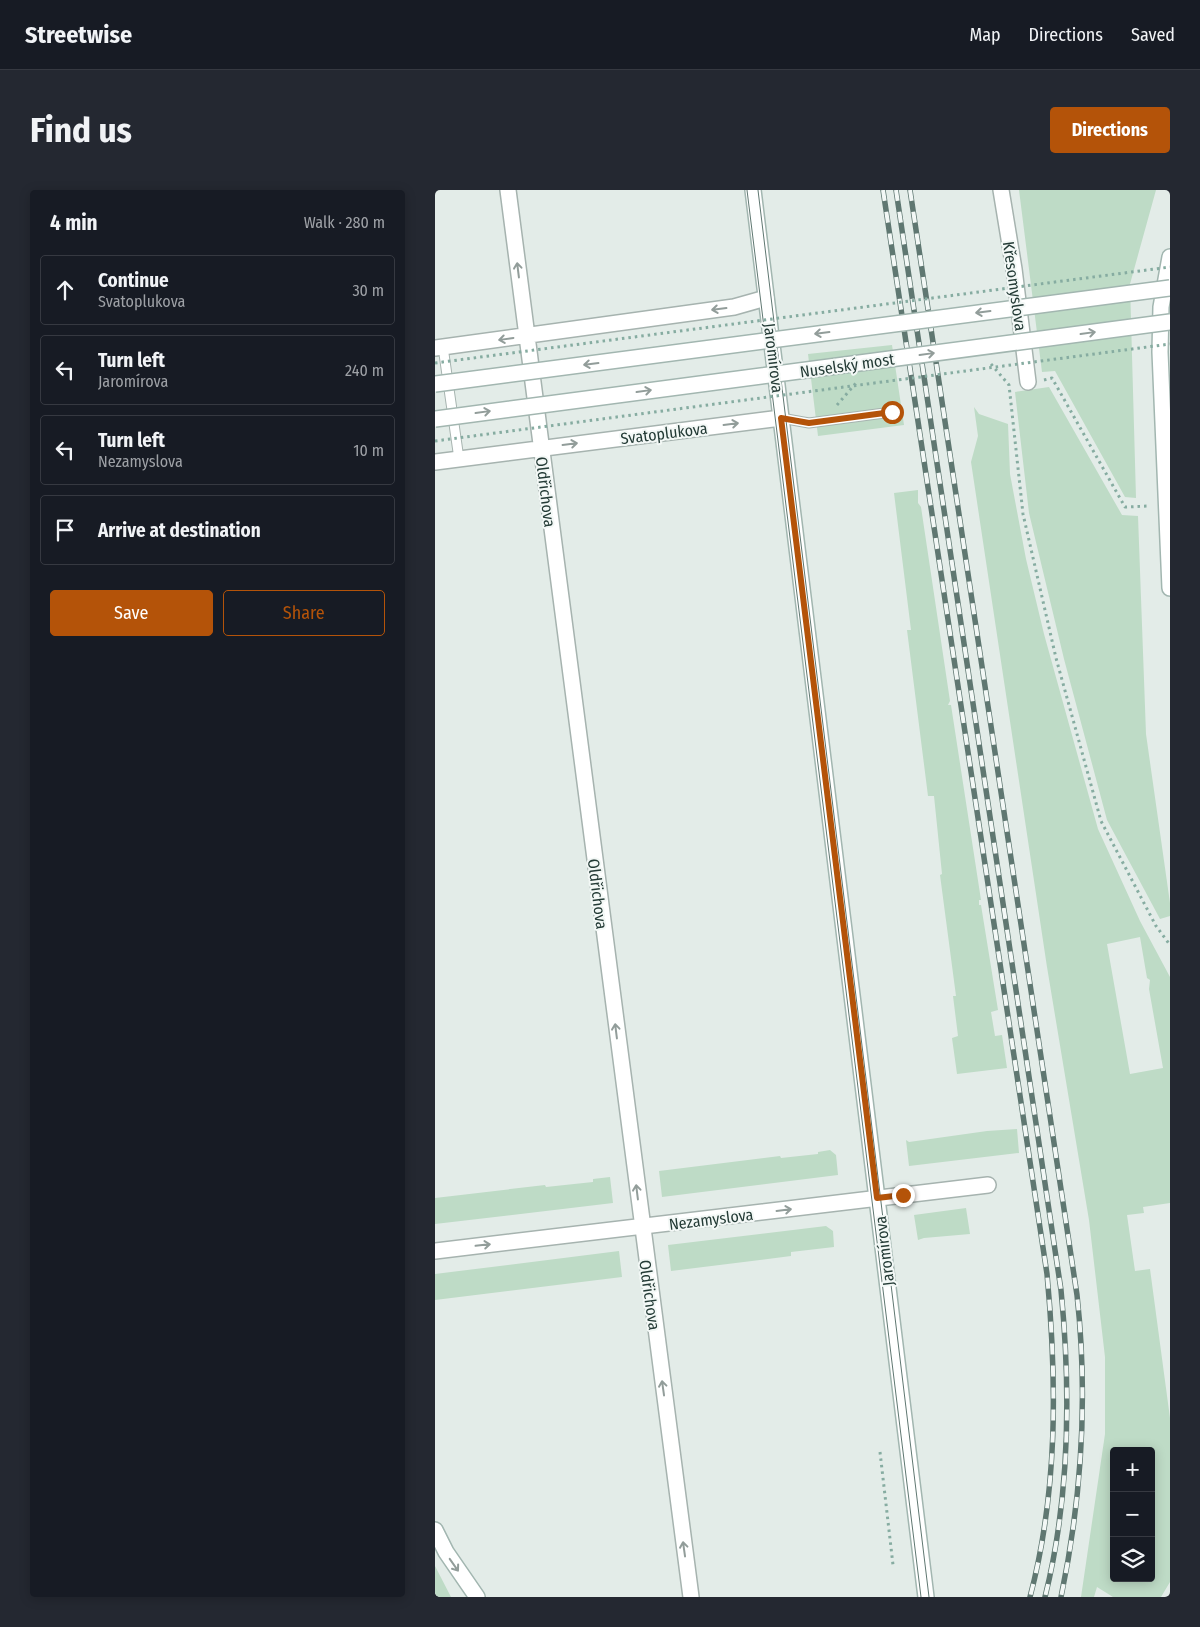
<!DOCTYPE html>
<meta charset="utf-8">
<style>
:root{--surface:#171b24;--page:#242831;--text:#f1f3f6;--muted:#9ea1a6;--line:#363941;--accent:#b45309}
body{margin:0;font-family:"Fira Sans Condensed",sans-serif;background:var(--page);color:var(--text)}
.controls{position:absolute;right:15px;bottom:15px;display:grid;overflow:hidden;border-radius:5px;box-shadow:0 2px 12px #0003}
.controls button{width:45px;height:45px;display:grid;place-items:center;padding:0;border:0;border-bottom:1px solid var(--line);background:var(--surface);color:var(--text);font:25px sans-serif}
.stop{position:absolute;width:15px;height:15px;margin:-11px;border:4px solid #b45309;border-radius:50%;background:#fff}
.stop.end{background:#b45309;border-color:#fff;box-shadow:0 1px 5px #0008}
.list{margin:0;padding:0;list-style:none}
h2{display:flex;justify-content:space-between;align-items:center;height:65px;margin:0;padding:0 20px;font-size:21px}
h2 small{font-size:16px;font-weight:400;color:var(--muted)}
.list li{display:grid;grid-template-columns:32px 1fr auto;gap:15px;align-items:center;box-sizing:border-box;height:70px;margin:0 10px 10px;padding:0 10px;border:1px solid var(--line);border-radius:5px}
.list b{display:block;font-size:19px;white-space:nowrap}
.list p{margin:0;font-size:16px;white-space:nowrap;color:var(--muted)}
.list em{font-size:16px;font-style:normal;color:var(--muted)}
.actions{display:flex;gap:10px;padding:15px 20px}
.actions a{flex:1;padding:11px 0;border:1px solid var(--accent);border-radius:5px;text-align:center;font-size:18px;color:var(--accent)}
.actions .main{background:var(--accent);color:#fff}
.icon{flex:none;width:28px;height:28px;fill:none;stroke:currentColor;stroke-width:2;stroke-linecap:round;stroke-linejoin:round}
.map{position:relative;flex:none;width:735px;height:1407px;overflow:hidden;border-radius:5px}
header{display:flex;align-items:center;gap:30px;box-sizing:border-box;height:70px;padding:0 25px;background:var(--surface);border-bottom:1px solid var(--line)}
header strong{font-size:24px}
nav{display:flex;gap:28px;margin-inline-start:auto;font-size:18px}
.intro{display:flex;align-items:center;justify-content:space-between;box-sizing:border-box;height:120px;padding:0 30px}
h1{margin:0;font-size:35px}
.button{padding:12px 22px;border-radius:5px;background:var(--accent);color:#fff;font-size:18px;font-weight:700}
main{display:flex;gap:30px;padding:0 30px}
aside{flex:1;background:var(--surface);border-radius:5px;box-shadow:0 2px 12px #0003}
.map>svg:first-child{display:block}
.green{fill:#bedbc6;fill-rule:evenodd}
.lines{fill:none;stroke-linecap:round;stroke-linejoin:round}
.lane-casing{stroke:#a6b3af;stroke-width:11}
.street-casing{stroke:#a6b3af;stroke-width:18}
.secondary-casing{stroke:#a2b6b0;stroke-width:18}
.path{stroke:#86aca1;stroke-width:3;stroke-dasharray:2.5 4;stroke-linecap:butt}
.lane{stroke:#fff;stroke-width:9}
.street{stroke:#fff;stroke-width:15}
.secondary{stroke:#fff;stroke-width:15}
.tram{stroke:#5f7771;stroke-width:1}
.rail-casing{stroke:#5f7771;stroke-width:5.5}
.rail{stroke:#f3f8f6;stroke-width:4;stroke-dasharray:11;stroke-linecap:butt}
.secondary-bridge-casing{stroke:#a2b6b0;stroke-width:18;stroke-linecap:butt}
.path-bridge{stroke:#86aca1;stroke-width:3;stroke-dasharray:2.5 4;stroke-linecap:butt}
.secondary-bridge{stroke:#fff;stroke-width:15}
.oneway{stroke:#929d9a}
.route{stroke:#b45309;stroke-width:6}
.labels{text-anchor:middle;stroke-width:4;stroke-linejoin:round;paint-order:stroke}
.street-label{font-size:16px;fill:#243b36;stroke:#f3f8f6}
</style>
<header>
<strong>Streetwise</strong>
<nav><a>Map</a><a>Directions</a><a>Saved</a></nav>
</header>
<div class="intro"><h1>Find us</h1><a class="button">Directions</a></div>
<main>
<aside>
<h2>4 min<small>Walk · 280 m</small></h2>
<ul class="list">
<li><svg class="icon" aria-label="ahead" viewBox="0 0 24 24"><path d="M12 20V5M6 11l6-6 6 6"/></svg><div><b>Continue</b><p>Svatoplukova</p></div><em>30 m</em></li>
<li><svg class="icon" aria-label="left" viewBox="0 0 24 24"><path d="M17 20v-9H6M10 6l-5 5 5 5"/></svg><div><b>Turn left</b><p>Jaromírova</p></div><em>240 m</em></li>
<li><svg class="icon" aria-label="left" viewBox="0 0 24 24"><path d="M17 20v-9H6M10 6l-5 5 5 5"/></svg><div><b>Turn left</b><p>Nezamyslova</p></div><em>10 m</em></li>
<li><svg class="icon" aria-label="arrive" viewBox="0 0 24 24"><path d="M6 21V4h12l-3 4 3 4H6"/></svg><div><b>Arrive at destination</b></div></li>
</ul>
<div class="actions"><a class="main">Save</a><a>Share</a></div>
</aside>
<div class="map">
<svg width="735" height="1407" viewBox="0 0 735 1407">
<rect width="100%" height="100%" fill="#e3ece8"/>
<!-- green -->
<path class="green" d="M584 0H721L695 94 701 308 690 307 620 181 607 182Z
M457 155 469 235 383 246 373 164Z
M614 197 687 325 703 326 711 544 735 713V726L725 729 672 630 629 469 594 323 580 202Z
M539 217 544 224 573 234 575 284 591 369 609 444 663 639 705 731 735 787V1013L708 1017 709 1023 692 1025 700 1081 715 1079 735 1228V1392L726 1407H678L662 1397 659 1407H646L670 1244V1167L654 1030 612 777 536 272 543 246ZM705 747 712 788 715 790 714 799 728 878 695 884 672 754ZM679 1261H716V1388H679Z
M483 300V313L486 317 515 511 513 515H516L546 710H544V715H546L563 820 556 822 560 846 567 845 572 878 522 884 517 848 523 846 518 806H521L505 685 507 684 499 606H493L472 440H476L459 303Z
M582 939 584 963 474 976 471 950 474 952 552 941Z
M395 960 401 965 403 985 227 1007 224 981 345 966 346 968 383 964V962Z
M175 987 178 1013 0 1034V1008L110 995 111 997 158 992V989Z
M531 1018 535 1044 489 1048 483 1050 479 1025Z
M391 1036 398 1041 399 1057 356 1062V1066L236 1081 233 1055Z
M184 1061 187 1087 0 1110V1084Z
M0 1376 16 1407H0Z"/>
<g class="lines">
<!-- lane casing -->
<g class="lane-casing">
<path id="lane" d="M8 157 24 269
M346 228 374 233 457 222"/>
</g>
<!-- street casing -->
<g class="street-casing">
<path id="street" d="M73 0 256 1407
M566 0 579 79 593 192
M0 158 299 117 331 108
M0 272 346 228
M0 1061 553 995"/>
</g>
<!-- secondary casing -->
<g class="secondary-casing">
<path id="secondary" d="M318 0 491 1407
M735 67 726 117 725 162 735 398
M0 1340 11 1362 42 1407"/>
</g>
<!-- path -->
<path class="path" d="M556 174 574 195 588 324 621 468 666 631 721 736 735 755
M609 190 617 188 690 317 714 316
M402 215 421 193
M445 1262 458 1375"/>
<!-- lane -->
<use href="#lane" class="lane"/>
<!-- street -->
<use href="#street" class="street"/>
<!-- secondary -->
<use href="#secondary" class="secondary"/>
<!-- tram -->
<path class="tram" d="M312 0 486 1407
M323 0 494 1407"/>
<!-- rail casing -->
<g class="rail-casing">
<path id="rail" d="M448 0 612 1084C622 1192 623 1301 595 1407
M461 0 626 1100C636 1202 635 1307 610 1407
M475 0 642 1105C653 1206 647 1307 626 1407"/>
</g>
<!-- rail -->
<use href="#rail" class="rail"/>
<!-- secondary-bridge casing -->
<g class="secondary-bridge-casing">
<path id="secondary-bridge" d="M0 194 735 98
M0 229 735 132"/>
</g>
<!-- path-bridge -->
<path class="path-bridge" d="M0 173 735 77
M0 251 735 154"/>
<!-- secondary-bridge -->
<use href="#secondary-bridge" class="secondary-bridge"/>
</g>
<!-- one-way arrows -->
<defs><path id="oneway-shaft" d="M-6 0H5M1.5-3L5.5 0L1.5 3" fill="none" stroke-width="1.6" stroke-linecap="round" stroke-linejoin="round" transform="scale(1.25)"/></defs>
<g class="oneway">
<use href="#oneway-shaft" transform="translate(83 80) rotate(-97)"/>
<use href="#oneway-shaft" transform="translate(284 119) rotate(173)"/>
<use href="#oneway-shaft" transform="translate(548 122) rotate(173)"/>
<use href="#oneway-shaft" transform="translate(387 143) rotate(173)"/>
<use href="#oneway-shaft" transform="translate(653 143) rotate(-8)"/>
<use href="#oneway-shaft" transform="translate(71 149) rotate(172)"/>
<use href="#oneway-shaft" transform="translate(492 164) rotate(-8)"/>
<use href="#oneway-shaft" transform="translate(156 174) rotate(173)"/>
<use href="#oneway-shaft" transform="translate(209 201) rotate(-8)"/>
<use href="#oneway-shaft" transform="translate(48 222) rotate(-8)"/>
<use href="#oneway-shaft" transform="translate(296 234) rotate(-7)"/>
<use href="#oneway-shaft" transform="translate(135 254) rotate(-7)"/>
<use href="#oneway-shaft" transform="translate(181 841) rotate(-97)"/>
<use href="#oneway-shaft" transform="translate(202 1002) rotate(-97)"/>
<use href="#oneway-shaft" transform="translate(349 1020) rotate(-7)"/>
<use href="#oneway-shaft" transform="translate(48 1055) rotate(-6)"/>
<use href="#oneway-shaft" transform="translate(228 1198) rotate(-98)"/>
<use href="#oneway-shaft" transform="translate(249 1359) rotate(-98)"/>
<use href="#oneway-shaft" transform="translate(19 1375) rotate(55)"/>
</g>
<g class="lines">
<!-- route -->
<path class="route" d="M457 222 374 233 346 228 442 1008 468 1005"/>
</g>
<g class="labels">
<!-- street labels -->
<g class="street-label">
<text transform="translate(580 96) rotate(82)" y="6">Křesomyslova</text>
<text transform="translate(339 168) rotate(83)" y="6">Jaromírova</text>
<text transform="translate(412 175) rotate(-8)" y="6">Nuselský most</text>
<text transform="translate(229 243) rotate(-7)" y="6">Svatoplukova</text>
<text transform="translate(111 302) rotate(83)" y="6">Oldřichova</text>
<text transform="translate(163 704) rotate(83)" y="6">Oldřichova</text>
<text transform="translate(276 1029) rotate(-7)" y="6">Nezamyslova</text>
<text transform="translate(449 1061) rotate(-97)" y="6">Jaromírova</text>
<text transform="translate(215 1105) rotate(82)" y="6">Oldřichova</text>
</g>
</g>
</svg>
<div class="controls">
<button>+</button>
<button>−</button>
<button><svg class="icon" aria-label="layers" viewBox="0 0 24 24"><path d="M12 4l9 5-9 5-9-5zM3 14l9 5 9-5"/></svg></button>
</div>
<div class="stop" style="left:457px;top:222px"></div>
<div class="stop end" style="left:468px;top:1005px"></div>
</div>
</main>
